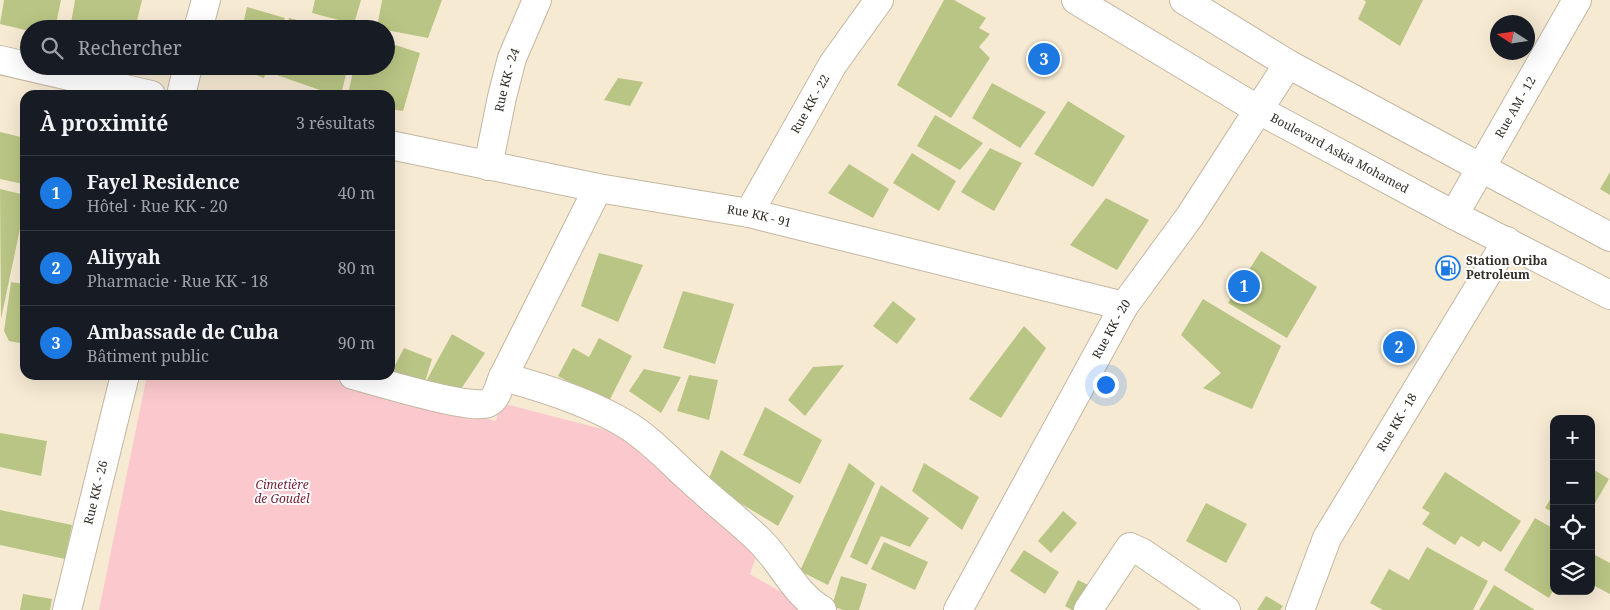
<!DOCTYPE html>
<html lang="fr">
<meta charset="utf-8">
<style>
:root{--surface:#171b24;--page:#242831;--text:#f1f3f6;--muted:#9ea1a6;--line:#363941;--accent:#1d79e2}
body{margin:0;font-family:"Noto Serif",serif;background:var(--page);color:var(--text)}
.controls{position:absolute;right:15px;bottom:15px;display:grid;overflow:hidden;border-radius:10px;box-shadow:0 5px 20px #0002}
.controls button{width:45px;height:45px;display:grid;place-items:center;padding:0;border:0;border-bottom:1px solid var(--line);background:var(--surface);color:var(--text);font:25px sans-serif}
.compass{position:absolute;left:1490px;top:15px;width:45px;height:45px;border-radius:50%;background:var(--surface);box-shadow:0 5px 20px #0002;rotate:282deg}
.you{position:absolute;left:1105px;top:384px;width:18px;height:18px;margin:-12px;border:4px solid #fff;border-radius:50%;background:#1a73e8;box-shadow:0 0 0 8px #1a73e833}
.badge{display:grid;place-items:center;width:32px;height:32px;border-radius:50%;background:var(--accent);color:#fff;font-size:16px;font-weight:700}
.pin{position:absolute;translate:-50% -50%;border:2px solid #fff;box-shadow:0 1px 5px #0006}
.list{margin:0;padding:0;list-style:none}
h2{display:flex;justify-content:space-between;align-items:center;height:65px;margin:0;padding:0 20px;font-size:21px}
h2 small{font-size:16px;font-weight:400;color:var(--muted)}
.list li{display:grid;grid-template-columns:32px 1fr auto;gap:15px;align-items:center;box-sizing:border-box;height:75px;padding:0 20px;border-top:1px solid var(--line)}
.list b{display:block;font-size:19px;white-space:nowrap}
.list p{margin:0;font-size:16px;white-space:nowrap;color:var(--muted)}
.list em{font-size:16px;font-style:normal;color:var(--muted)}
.icon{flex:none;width:28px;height:28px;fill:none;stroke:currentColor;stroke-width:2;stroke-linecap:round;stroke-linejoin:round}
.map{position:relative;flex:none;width:1610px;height:610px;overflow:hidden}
.search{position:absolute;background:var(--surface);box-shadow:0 5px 20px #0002;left:20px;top:20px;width:375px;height:55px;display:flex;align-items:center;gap:12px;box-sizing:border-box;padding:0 18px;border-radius:28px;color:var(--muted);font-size:19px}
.panel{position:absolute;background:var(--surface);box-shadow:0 5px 20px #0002;left:20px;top:90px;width:375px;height:290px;border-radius:15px}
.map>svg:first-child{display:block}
.green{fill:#fbc9cd}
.building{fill:#b9c584}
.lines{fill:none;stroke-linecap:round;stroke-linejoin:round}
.minor-casing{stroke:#c3b7a2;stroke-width:30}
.primary-casing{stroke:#c3b7a2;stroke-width:30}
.minor{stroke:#fff;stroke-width:28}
.primary{stroke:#fff;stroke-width:28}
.labels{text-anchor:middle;stroke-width:4;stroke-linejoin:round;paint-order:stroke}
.street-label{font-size:12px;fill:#322d25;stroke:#fff}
.poi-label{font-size:12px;font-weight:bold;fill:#322d25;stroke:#fff;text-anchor:start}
.park-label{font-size:12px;font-style:italic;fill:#731e2f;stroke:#fff}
</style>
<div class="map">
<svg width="1610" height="610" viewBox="0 0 1610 610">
<rect width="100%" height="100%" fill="#f6ead3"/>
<!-- green -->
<path class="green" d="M147 375H315L496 421 501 403 633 437 759 548 750 574 812 610H99Z"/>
<!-- building -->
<path class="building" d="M4 0H61L55 29H29V31L0 24Z
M75 0H142L135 29H70Z
M315 0H361L354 24 312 13Z
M382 0H442L428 38 386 30V29L377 28Z
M944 0H954L986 18 979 28 990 34 979 47 990 58 951 118 897 85Z
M1364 0H1423L1400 46 1358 19 1366 2Z
M247 7 285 18 281 29H242Z
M289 18 330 28V29H286Z
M386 42 420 53 403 111 390 109V95H348L354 66H386Z
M232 66H268L264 78Z
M276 66H348L341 95H334L274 74Z
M618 78 643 82 630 106 604 100Z
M992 83 1046 112 1020 148 972 118Z
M1068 101 1125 136 1093 187 1034 154Z
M935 115 983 143 960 170 917 146Z
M0 132 25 138V178L23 184 0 179Z
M990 148 1022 163 994 211 961 192Z
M912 153 956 181 939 211 893 183Z
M849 164 889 189 873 218 828 193Z
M1610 172V195L1600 189Z
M0 189 25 195V205L1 319Z
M1106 198 1149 220 1117 270 1070 245Z
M1261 251 1317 287 1287 338 1228 303Z
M599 253 643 265 618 322 581 306Z
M11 282 25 284V344L9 341 4 331Z
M683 291 734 304 715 364 663 348Z
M1203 299 1281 346 1252 409 1203 388 1221 373 1181 335Z
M893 301 916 319 897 344 873 326Z
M1024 326 1046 348 1001 418 969 399Z
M452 334 485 353 457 395 424 385Z
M599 338 632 356 608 403 558 376 573 348 589 357Z
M404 348 432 359 424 385 391 373Z
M844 365 805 416 788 400 813 367Z
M644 369 681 377 661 413 629 391Z
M689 375 718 380 709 420 677 411Z
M765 407 822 440 800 484 743 455Z
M0 433 47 441 41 476 0 467Z
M721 450 794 496 778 526 707 483Z
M849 463 875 483 828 585 800 571Z
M924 463 979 497 962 530 912 491Z
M1591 468 1609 479 1591 510Z
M1445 472 1521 521 1501 552 1483 541 1479 547 1461 536 1455 545 1422 524 1430 513 1422 508Z
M881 485 929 518 910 547 881 536 867 565 850 557Z
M1554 493V513L1545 508Z
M1206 503 1247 524 1226 563 1186 541Z
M0 510 72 525 65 559 0 545Z
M1063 511 1077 523 1051 553 1038 541Z
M1535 518 1554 529V589L1549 598 1504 570Z
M884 542 928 562 915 590 871 569Z
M1427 547 1488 581 1473 610H1383L1370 603 1389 569 1409 580Z
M1024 550 1059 572 1045 594 1010 571Z
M1591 553 1610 563V594L1591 584Z
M841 576 867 584 859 610H843L832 606Z
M1078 580 1098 590 1088 610H1072L1065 606Z
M1494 585 1535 610H1479Z
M23 594 52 599 50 610H20Z
M1266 596 1283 606 1280 610H1257Z"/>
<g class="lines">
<!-- minor casing -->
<g class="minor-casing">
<g id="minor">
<path d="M198 29 206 0"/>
<path d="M0 60 151 95"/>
<path d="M181 95 188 66"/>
<path id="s1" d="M390 145 598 188 749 213 1124 306"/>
<path id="s2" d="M488 166 502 97 512 58 537 0"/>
<path id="s3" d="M749 213 833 64 879 0"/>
<path id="s4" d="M1454 215 1577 0"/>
<path d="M353 375C375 381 473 411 488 403 497 399 499 386 503 377L598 188"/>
<path d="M503 377C545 388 589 402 627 425 651 440 669 460 690 479 713 501 739 520 761 542 783 564 794 593 822 610"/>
<path id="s5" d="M67 610 125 375"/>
<path id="s6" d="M958 610 1124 306 1190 216 1288 64"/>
<path d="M1088 610 1130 547 1143 553 1226 610"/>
<path id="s7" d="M1300 610 1327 538 1507 241"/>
</g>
</g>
<!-- primary casing -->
<g class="primary-casing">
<g id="primary">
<path id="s8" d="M1076 0 1257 109 1454 215 1610 295"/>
<path d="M1184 0 1288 64 1610 237"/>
</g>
</g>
<!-- minor -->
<use href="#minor" class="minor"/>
<!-- primary -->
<use href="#primary" class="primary"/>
</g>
<!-- icons -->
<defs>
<g id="fuel-ring" transform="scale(1.25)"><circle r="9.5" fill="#fff" stroke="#1d79e2" stroke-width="1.5"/><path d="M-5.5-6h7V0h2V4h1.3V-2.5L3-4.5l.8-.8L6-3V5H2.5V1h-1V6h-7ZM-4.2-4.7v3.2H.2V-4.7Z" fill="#1d79e2"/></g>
</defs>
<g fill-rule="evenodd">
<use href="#fuel-ring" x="1448" y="268"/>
</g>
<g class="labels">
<!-- street labels -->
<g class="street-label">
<text dy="4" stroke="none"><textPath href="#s2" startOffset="88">Rue KK - 24</textPath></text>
<text dy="4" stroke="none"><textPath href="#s3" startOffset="125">Rue KK - 22</textPath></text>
<text dy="4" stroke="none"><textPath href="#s4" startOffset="124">Rue AM - 12</textPath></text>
<text dy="4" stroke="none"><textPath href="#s8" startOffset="305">Boulevard Askia Mohamed</textPath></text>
<text dy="4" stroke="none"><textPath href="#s1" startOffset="376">Rue KK - 91</textPath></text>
<text dy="4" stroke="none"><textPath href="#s6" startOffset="320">Rue KK - 20</textPath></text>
<text dy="4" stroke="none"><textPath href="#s7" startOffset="212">Rue KK - 18</textPath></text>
<text dy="4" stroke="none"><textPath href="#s5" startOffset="121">Rue KK - 26</textPath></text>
</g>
<!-- poi labels -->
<g class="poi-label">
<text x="1466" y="265">Station Oriba<tspan x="1466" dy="14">Petroleum</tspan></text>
</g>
<!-- park labels -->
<g class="park-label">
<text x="282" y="489">Cimetière<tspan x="282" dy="14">de Goudel</tspan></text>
</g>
</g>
</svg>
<div class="controls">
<button>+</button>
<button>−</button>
<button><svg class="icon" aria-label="locate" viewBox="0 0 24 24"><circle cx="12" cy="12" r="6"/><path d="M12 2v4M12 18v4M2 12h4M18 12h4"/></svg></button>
<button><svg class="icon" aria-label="layers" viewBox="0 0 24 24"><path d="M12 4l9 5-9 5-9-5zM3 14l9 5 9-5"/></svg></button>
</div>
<svg class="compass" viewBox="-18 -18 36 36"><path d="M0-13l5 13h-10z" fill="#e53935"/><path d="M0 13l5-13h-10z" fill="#9ea1a6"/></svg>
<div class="you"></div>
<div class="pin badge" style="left:1244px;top:286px">1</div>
<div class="pin badge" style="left:1399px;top:347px">2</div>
<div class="pin badge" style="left:1044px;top:59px">3</div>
<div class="search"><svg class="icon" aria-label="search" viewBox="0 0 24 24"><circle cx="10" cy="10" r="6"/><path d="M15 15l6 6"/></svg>Rechercher</div>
<section class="panel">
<h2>À proximité<small>3 résultats</small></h2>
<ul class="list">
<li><span class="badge">1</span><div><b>Fayel Residence</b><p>Hôtel · Rue KK - 20</p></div><em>40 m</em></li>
<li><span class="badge">2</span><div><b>Aliyyah</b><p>Pharmacie · Rue KK - 18</p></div><em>80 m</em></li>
<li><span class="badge">3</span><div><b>Ambassade de Cuba</b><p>Bâtiment public</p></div><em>90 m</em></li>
</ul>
</section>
</div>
